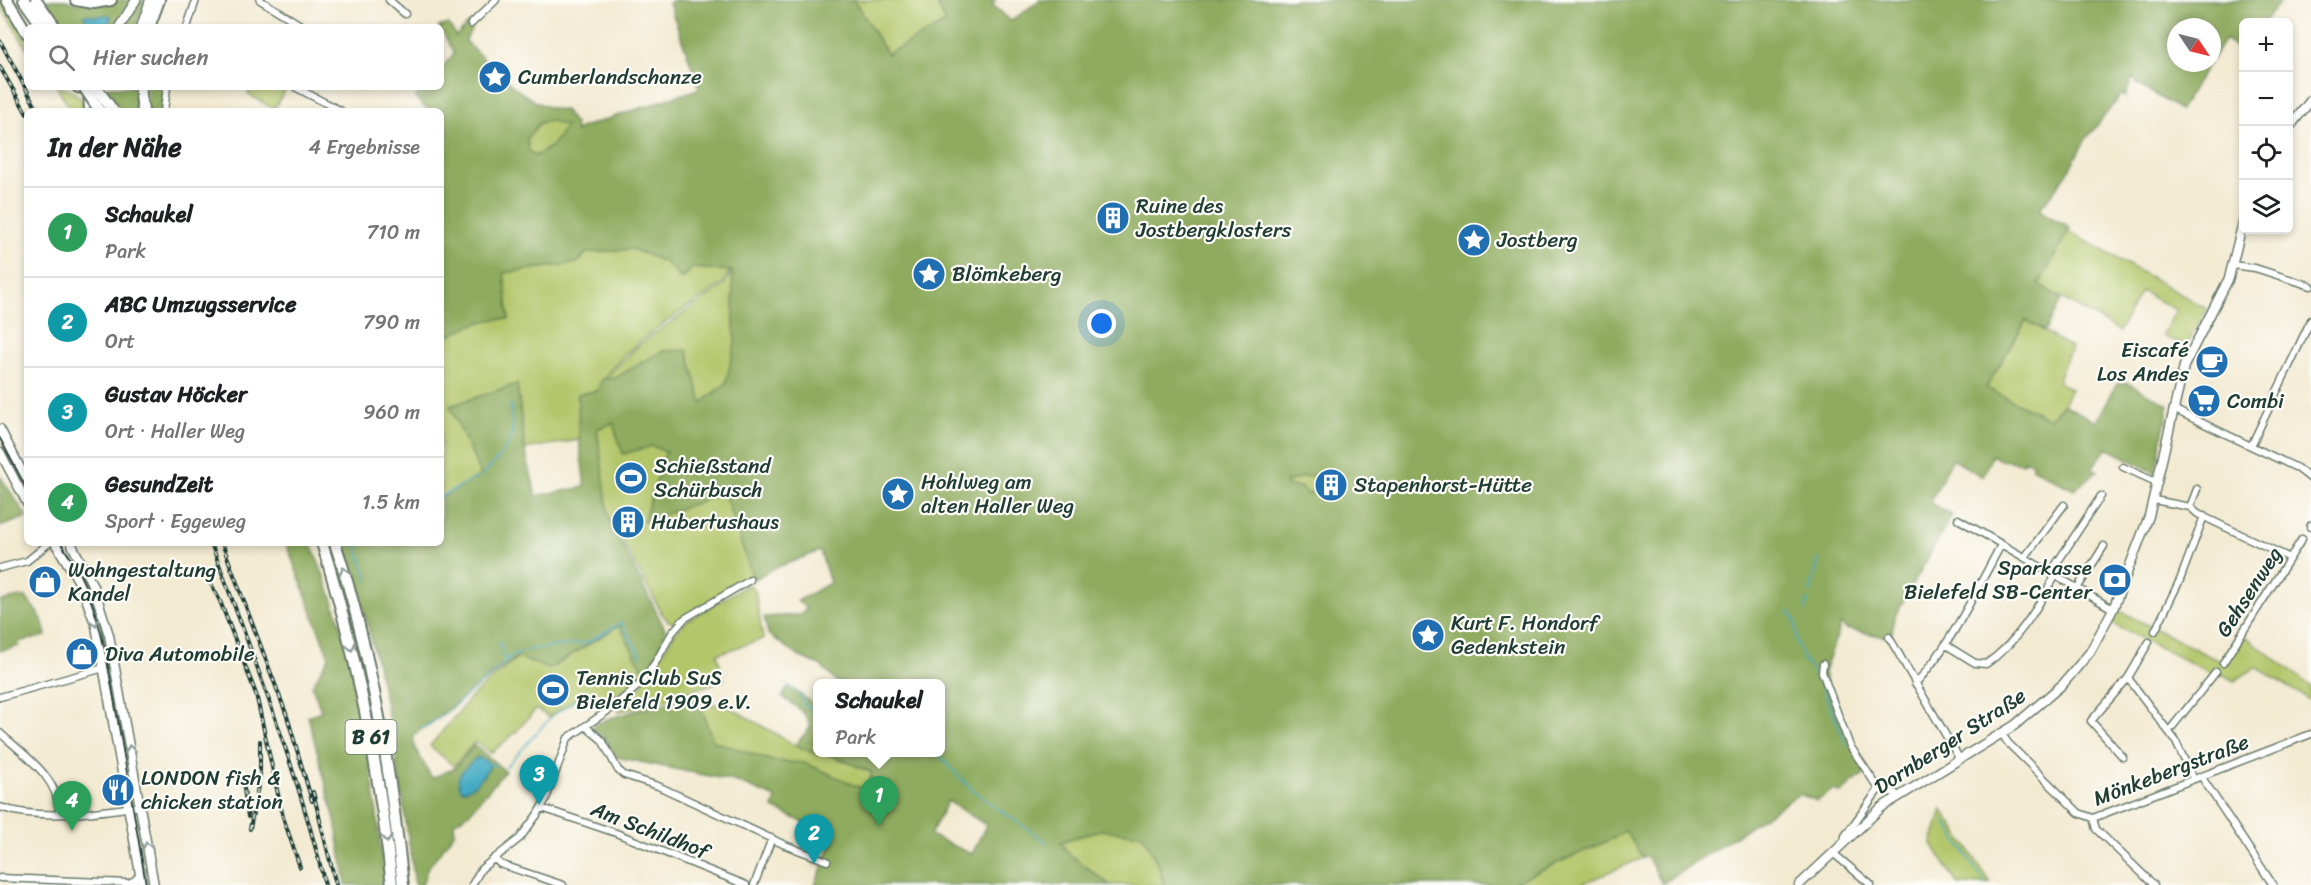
<!DOCTYPE html>
<html lang="de">
<meta charset="utf-8">
<style>
:root{--surface:#fff;--page:#f6f6f6;--text:#202124;--muted:#757577;--line:#e0e0e0;--accent:#1f6fb2}
body{margin:0;font-family:Sriracha,sans-serif;background:var(--page);color:var(--text)}
.controls{position:absolute;right:18px;top:18px;display:grid;overflow:hidden;border-radius:9px;box-shadow:0 3px 9px #0003}
.controls button{width:54px;height:54px;display:grid;place-items:center;padding:0;border:0;border-bottom:2px solid var(--line);background:var(--surface);color:var(--text);font:30px sans-serif}
.compass{position:absolute;left:2167px;top:18px;width:54px;height:54px;border-radius:50%;background:var(--surface);box-shadow:0 3px 9px #0003;rotate:125deg}
.you{position:absolute;left:1102px;top:324px;width:21px;height:21px;margin:-15px;border:4px solid #fff;border-radius:50%;background:#1a73e8;box-shadow:0 0 0 9px #1a73e833}
.badge{display:grid;place-items:center;width:39px;height:39px;border-radius:50%;background:var(--accent);color:#fff;font-size:20px;font-weight:700}
.pin{position:absolute;translate:-50% -50px;filter:drop-shadow(0 2px 3px #0008)}
.pin::after{content:'';position:absolute;top:32px;width:21px;height:18px;background:inherit;clip-path:polygon(0 0,100% 0,50% 100%)}
.popup{position:absolute;left:813px;top:679px;width:132px;height:78px;box-sizing:border-box;display:grid;place-content:center;border-radius:9px;background:var(--surface);filter:drop-shadow(0 2px 4px #0005);font-size:20px;white-space:nowrap;color:var(--muted)}
.popup b{font-size:22px;color:var(--text)}
.popup::after{content:'';position:absolute;left:50%;top:100%;margin-left:-12px;border:12px solid transparent;border-top-color:var(--surface)}
.list{margin:0;padding:0;list-style:none}
h2{display:flex;justify-content:space-between;align-items:center;height:78px;margin:0;padding:0 24px;font-size:26px}
h2 small{font-size:20px;font-weight:400;color:var(--muted)}
.list li{display:grid;grid-template-columns:39px 1fr auto;gap:18px;align-items:center;box-sizing:border-box;height:90px;padding:0 24px;border-top:2px solid var(--line)}
.list b{display:block;font-size:22px;white-space:nowrap}
.list p{margin:0;font-size:20px;white-space:nowrap;color:var(--muted)}
.list em{font-size:20px;font-style:normal;color:var(--muted)}
.icon{flex:none;width:33px;height:33px;fill:none;stroke:currentColor;stroke-width:2;stroke-linecap:round;stroke-linejoin:round}
.map{position:relative;flex:none;width:2311px;height:885px;overflow:hidden}
.search{position:absolute;background:var(--surface);box-shadow:0 3px 9px #0003;left:24px;top:24px;width:420px;height:66px;display:flex;align-items:center;gap:15px;box-sizing:border-box;padding:0 21px;border-radius:9px;color:var(--muted);font-size:22px}
.panel{position:absolute;background:var(--surface);box-shadow:0 3px 9px #0003;left:24px;top:108px;width:420px;height:438px;border-radius:9px}
.map>svg:first-child{display:block}
.green{fill:#b3c66a;stroke:#69824f;stroke-width:1.5}
.forest{fill:#8eab5e;stroke:#567449;stroke-width:1.5;fill-rule:evenodd}
.water{fill:#43aac3;stroke:#31747c;stroke-width:1.5}
.lines{fill:none;stroke-linecap:round;stroke-linejoin:round}
.stream{stroke:#43aac3;stroke-width:1.5}
.street-casing{stroke:#697a6b;stroke-width:9}
.secondary-casing{stroke:#697a6b;stroke-width:11}
.highway-casing{stroke:#697a6b;stroke-width:14}
.street{stroke:#fff;stroke-width:6}
.secondary{stroke:#fff;stroke-width:8}
.highway{stroke:#fff;stroke-width:10}
.tram{stroke:#1f3d34;stroke-width:1.5}
.rail-casing{stroke:#1f3d34;stroke-width:4}
.rail{stroke:#fdfcf7;stroke-width:1.5;stroke-dasharray:4.5;stroke-linecap:butt}
.highway-bridge-casing{stroke:#697a6b;stroke-width:14;stroke-linecap:butt}
.highway-bridge{stroke:#fff;stroke-width:10}
.oneway{stroke:#8f9e9a}
.labels{text-anchor:middle;stroke-width:4.5;stroke-linejoin:round;paint-order:stroke}
.shield{fill:#fdfcf7;stroke:#62766e;stroke-width:1.5}
.shield-label{font-size:20px;font-weight:bold;fill:#1f3d34}
.poi-label{font-size:21px;fill:#1f3d34;stroke:#fdfcf7;text-anchor:start}
.street-label{font-size:21px;fill:#1f3d34;stroke:#fdfcf7}
</style>
<div class="map">
<svg width="2311" height="885" viewBox="0 0 2311 885">
<rect width="100%" height="100%" fill="#fdfcf7"/>
<filter id="ink" filterUnits="userSpaceOnUse"><feTurbulence type="fractalNoise" baseFrequency=".0167" numOctaves="2"/><feDisplacementMap in="SourceGraphic" scale="12" xChannelSelector="R" yChannelSelector="G"/><feConvolveMatrix kernelMatrix="1 2 1 2 8 2 1 2 1" color-interpolation-filters="sRGB"/></filter>
<filter id="wash" filterUnits="userSpaceOnUse"><feTurbulence type="fractalNoise" baseFrequency=".008" numOctaves="4" result="noise"/><feDisplacementMap in="SourceGraphic" scale="24" xChannelSelector="R" yChannelSelector="G"/><feGaussianBlur stdDeviation="1.35" result="paint"/><feColorMatrix in="noise" values="0 0 0 0 0 0 0 0 0 0 0 0 0 0 0 0 0 1.4 0 .05"/><feComposite in="paint" operator="in"/></filter>
<g filter="url(#wash)">
<rect width="100%" height="100%" fill="#f3ead2"/>
<!-- green -->
<path class="green" d="M0 0H2L27 40V49L0 4Z
M854 0H945L938 7 946 23 887 54Z
M57 87C70 87 85 97 85 111H71Z
M251 87H287L274 109 248 94Z
M551 121 557 124 567 125 552 146 535 156 528 151 527 139 539 123Z
M2068 231 2207 309 2186 346 2162 336 2176 310 2141 291 2119 331 2039 285Z
M632 249 665 262 680 278 692 268 730 271 722 284C682 312 618 347 597 391L578 394 579 440 525 449 517 384 450 406 482 475 441 497V340C463 328 484 317 509 319L504 273 576 263 581 260 586 253Z
M732 271 735 343 726 383 702 403 687 350 646 360 615 378 604 379 640 344 724 285Z
M2026 320 2071 348 2057 381 2071 389 2063 404 2050 419 1986 388Z
M613 423 623 454 652 446 666 452 646 512 724 493 752 575 676 623 668 621 662 614 619 534 615 533 609 519 597 429Z
M1318 475 1329 476 1334 482V489L1309 494 1300 487 1287 486 1285 483 1302 477Z
M749 584 755 590 763 639 717 654 724 680 640 708 618 711 619 706 640 687 674 634 686 621Z
M2118 610 2225 664 2245 636 2311 686V701L2258 668H2255L2234 681 2224 675 2211 673 2112 624Z
M619 625 645 673C631 688 614 694 599 705L579 696 549 717 536 709 516 732 491 753 475 742 454 766 430 746 472 696 518 657 550 669Z
M724 704 795 745 818 755 825 753 872 773 867 791 805 763 773 761 713 741 700 705Z
M1942 809 1991 883 1958 885 1932 844Z
M1100 830 1143 834 1159 867 1164 885H1110L1070 855 1060 842Z
M1625 830 1643 858 1579 885H1508L1616 837Z"/>
<!-- forest -->
<path class="forest" d="M46 0H66L73 3H112L120 0H133L115 27H64Z
M140 0H145L136 27H124Z
M674 0H854L887 54 946 23 938 7 945 0H996L992 4 1011 21 1040 0H2282L2264 22H2244L2243 49 2241 51 2225 39 2212 59V27H2176V63H2209L2180 110 2137 84 2133 77 2125 97 2122 94 2086 139 2066 175 2039 210 2070 228 2039 284 2062 299 2045 331 2026 320 1986 388 2050 419 2063 404 2096 422 2117 384 2125 382 2169 405 2155 473 2107 448 2092 468 2098 471 2074 490 2031 467 2033 464 2025 460 2024 463 2000 460 1992 455 1983 477 1952 459 1930 503 1952 515 1894 618 1892 635 1886 637 1846 629 1841 624 1824 672 1827 690 1866 772 1841 793 1833 790 1817 801 1799 794 1662 884 1647 856 1643 858 1625 830 1616 837 1508 885H1164L1159 867 1143 835 1100 830 1060 842 1070 855 1110 885H815L834 837 773 808 776 798 734 781 616 757 605 738 593 729V726L610 718 694 696 700 705 713 741 773 761 805 763 867 791 872 772 825 753 940 752V684H848L837 682 820 665 800 657 768 634 764 617 800 615 806 608 797 601 830 583 820 551 770 570 755 579 752 575 724 493 643 522 666 452 652 446 623 454 613 423 597 429 609 519 666 631 659 651 645 673 619 625 549 669 517 657 413 736 415 748 432 778 455 768 474 745 505 771 469 813 454 823 455 832 427 869 422 885H415C399 770 381 653 343 543H441V497L481 475 450 406 517 384 525 449 536 496 585 487 579 440 578 394 597 391 602 379 615 378 662 351 687 350 702 403 726 383 735 343 732 271 692 268 683 279 665 262 632 249 586 253 576 263 504 273 509 319C484 317 463 328 441 340V144L449 130 441 123V111H429L415 98 425 87H441V69L454 53 443 33H441V27H438L449 24 456 36 468 24 472 28 465 41C493 66 527 109 565 110L575 124 576 132 580 128 695 90 699 87 669 3ZM551 121 566 126 552 146 536 156 529 151 527 139 539 123ZM1318 475 1329 476 1334 482V489L1309 494 1300 487 1287 486 1285 483 1302 477ZM1419 624 1426 625 1440 632 1441 635 1424 647 1421 645 1422 630 1418 628ZM948 801 986 825 972 854 930 835Z
M110 87H138L140 111H121L106 89Z
M146 87H164L161 111H148Z
M0 476 27 517 0 527Z
M286 543H311C319 564 328 585 335 607 364 696 375 792 385 885H346L335 820 308 716 321 711 312 686 329 657Z
M25 596 42 619 46 636 18 642 19 646 0 651V601Z
M789 686 817 707 818 752 823 753 818 755 795 745 810 728C809 713 794 705 782 697Z"/>
<!-- water -->
<path class="water" d="M87 14 94 16 110 15 111 19 105 27H91L84 16Z
M477 757 487 761 490 766C484 775 473 791 462 790 451 775 468 767 477 757Z"/>
<g class="lines">
<!-- stream -->
<path class="stream" d="M483 475C509 445 517 445 510 404
M441 496 479 477
M362 543 357 546 368 581
M1810 593 1819 559
M1789 610 1795 621 1797 643 1804 660 1819 680 1847 746
M1805 610 1808 600
M526 650 586 643 621 623 641 656
M506 660 523 651
M786 684 800 694 804 705 818 711
M447 712 506 662 499 642
M554 715 580 697
M421 729 428 726 445 713
M936 752C950 767 963 782 979 795 1001 812 1025 826 1047 843
M488 763 496 766
M506 767 551 717
M1944 820 1986 885"/>
</g>
</g>
<g filter="url(#ink)">
<g class="lines">
<!-- street casing -->
<g class="street-casing">
<path id="street" d="M260 0 304 27
M389 0 405 14
M471 24 496 0
M187 27 196 0
M295 87 341 111
M164 111 167 87
M2233 265 2255 268 2311 286
M2173 409 2297 468 2311 479
M2251 446 2311 320
M2123 467 2158 483
M2154 500 2190 507 2198 514 2290 558
M2190 507 2197 489
M1958 519 2113 609
M2310 527 2311 525
M2025 557 2064 505
M0 568 27 561 49 543
M2051 572 2101 496
M2078 587 2104 546
M2155 631 2180 580 2204 516
M1889 637 1959 758
M1946 645 1975 663 1986 664C2018 642 2037 608 2056 575
M2223 663 2302 539
M1823 664 1822 672 1850 746 1879 789 1895 793 1898 796
M2128 678 2175 740 2193 778
M1915 684C1952 644 1975 592 2001 545
M0 697 104 668
M585 726 602 740 618 770 624 775 658 786 785 845 827 861
M2169 731 2216 672
M0 733C23 754 60 778 59 813
M2002 734 2008 743 2079 813 2093 818 2311 734
M2123 757 2091 721 2128 678 2149 642
M2201 776 2273 885
M0 807C39 821 100 812 141 806
M542 808 616 833 746 885
M2093 818 2096 829 2154 885
M1844 843 1845 836 1879 789
M1833 853 1871 885
M494 858 500 864 563 885
M0 878 129 883 135 880 140 874
M472 885 481 869 520 838 537 815 546 799 568 738 612 708 639 685 655 663 672 633 684 619 750 580
M754 885 772 838"/>
</g>
<!-- secondary casing -->
<g class="secondary-casing">
<path id="secondary" d="M119 27 136 0
M141 27 150 0
M2288 129 2311 100
M0 429 27 481
M0 452 27 503
M55 543 81 585 96 626 142 885
M71 543 94 588 109 635 154 885
M1799 885 1882 807 2015 725 2063 684 2090 652 2113 609 2149 516 2184 366 2229 278 2244 218"/>
</g>
<!-- highway casing -->
<g class="highway-casing">
<path id="highway" d="M7 0 27 33
M24 0 43 27
M36 0 55 27
M76 0 94 3 111 0
M149 27 159 0
M78 87 89 89 90 111
M140 87 143 111
M322 543C357 655 379 768 392 885
M335 543C372 654 390 769 403 885"/>
</g>
<!-- street -->
<use href="#street" class="street"/>
<!-- secondary -->
<use href="#secondary" class="secondary"/>
<!-- highway -->
<use href="#highway" class="highway"/>
<!-- tram -->
<path class="tram" d="M0 438 27 489
M61 543C100 598 107 661 119 726 128 779 137 832 146 885"/>
<!-- rail casing -->
<g class="rail-casing">
<path id="rail" d="M0 41 38 111
M0 67 27 114
M211 543C253 656 297 768 325 885
M222 543 287 716 312 801
M211 584 220 601 256 694 283 817 300 867
M243 782 248 817
M313 792 336 885
M250 829 260 775V741"/>
</g>
<!-- rail -->
<use href="#rail" class="rail"/>
<!-- highway-bridge casing -->
<g class="highway-bridge-casing">
<path id="highway-bridge" d="M84 87 100 111
M96 87 113 111"/>
</g>
<!-- highway-bridge -->
<use href="#highway-bridge" class="highway-bridge"/>
</g>
<!-- one-way arrows -->
<defs><path id="oneway-chevron" d="M-2-3.5L2.5 0L-2 3.5" fill="none" stroke-width="1.6" stroke-linecap="round" stroke-linejoin="round" transform="scale(1.5)"/></defs>
<g class="oneway">
<use href="#oneway-chevron" transform="translate(344 571) rotate(-106)"/>
<use href="#oneway-chevron" transform="translate(95 622) rotate(73)"/>
<use href="#oneway-chevron" transform="translate(351 647) rotate(76)"/>
<use href="#oneway-chevron" transform="translate(130 749) rotate(-100)"/>
<use href="#oneway-chevron" transform="translate(387 839) rotate(84)"/>
<use href="#oneway-chevron" transform="translate(147 846) rotate(-100)"/>
</g>
</g>
<!-- icons -->
<defs>
<g id="sight-disc" transform="scale(1.725)"><circle r="9.5" fill="#1f6fb2" stroke="#fdfcf7"/><path d="M0-6L1.8-2.2L6-1.7L2.9 1.2L3.7 5.4L0 3.3L-3.7 5.4L-2.9 1.2L-6-1.7L-1.8-2.2Z" fill="#fff"/></g>
<g id="building-disc" transform="scale(1.725)"><circle r="9.5" fill="#1f6fb2" stroke="#fdfcf7"/><path d="M-4-6H4V6H1V3H-1V6H-4ZM-2.5-4.3h1.7v1.8h-1.7ZM.8-4.3h1.7v1.8H.8ZM-2.5-1h1.7V.8h-1.7ZM.8-1h1.7V.8H.8Z" fill="#fff"/></g>
<g id="cafe-disc" transform="scale(1.725)"><circle r="9.5" fill="#1f6fb2" stroke="#fdfcf7"/><path d="M-5.5-4.5H6V0H3Q3 3.5 0 3.5H-2.5Q-5.5 3.5-5.5 0ZM3-3.2v2h1.7v-2ZM-6 4.5H4V6H-6Z" fill="#fff"/></g>
<g id="supermarket-disc" transform="scale(1.725)"><circle r="9.5" fill="#1f6fb2" stroke="#fdfcf7"/><path d="M-6-5.5h2.5l.6 2H6L4.5 2H-2.5L-4.4-4H-6ZM-1.5 3.2a1.3 1.3 0 1 0 .1 0ZM3 3.2a1.3 1.3 0 1 0 .1 0Z" fill="#fff"/></g>
<g id="stadium-disc" transform="scale(1.725)"><circle r="9.5" fill="#1f6fb2" stroke="#fdfcf7"/><path d="M0-5a6.5 5 0 1 0 0 10a6.5 5 0 1 0 0-10ZM-3.5-1.8h7v3.6h-7Z" fill="#fff"/></g>
<g id="bank-disc" transform="scale(1.725)"><circle r="9.5" fill="#1f6fb2" stroke="#fdfcf7"/><path d="M-6-4H6V4H-6ZM0-2.3a2.3 2.3 0 1 0 0 4.6a2.3 2.3 0 1 0 0-4.6Z" fill="#fff"/></g>
<g id="shop-disc" transform="scale(1.725)"><circle r="9.5" fill="#1f6fb2" stroke="#fdfcf7"/><path d="M-5-2.5h2.3a2.7 3.5 0 0 1 5.4 0H5L5.5 6h-11ZM-1.5-2.5h3a1.5 2.3 0 0 0-3 0Z" fill="#fff"/></g>
<g id="restaurant-disc" transform="scale(1.725)"><circle r="9.5" fill="#1f6fb2" stroke="#fdfcf7"/><path d="M-5-6h1v4h1v-4h1v4h1v-4h1v5L-1.5 .5V6h-2V.5L-5-1ZM5-6V6H3V1.5H1.5Q1.5-4 5-6Z" fill="#fff"/></g>
</defs>
<g fill-rule="evenodd">
<use href="#sight-disc" x="495" y="77"/>
<use href="#building-disc" x="1113" y="218"/>
<use href="#sight-disc" x="1474" y="240"/>
<use href="#sight-disc" x="929" y="274"/>
<use href="#cafe-disc" x="2212" y="362"/>
<use href="#supermarket-disc" x="2204" y="401"/>
<use href="#stadium-disc" x="631" y="478"/>
<use href="#building-disc" x="1331" y="485"/>
<use href="#sight-disc" x="898" y="494"/>
<use href="#building-disc" x="628" y="522"/>
<use href="#bank-disc" x="2115" y="580"/>
<use href="#shop-disc" x="45" y="582"/>
<use href="#sight-disc" x="1428" y="635"/>
<use href="#shop-disc" x="82" y="654"/>
<use href="#stadium-disc" x="553" y="690"/>
<use href="#restaurant-disc" x="118" y="790"/>
</g>
<g class="labels">
<!-- shield labels -->
<rect class="shield" x="345.5" y="720" width="51" height="34" rx="4.5"/>
<g class="shield-label">
<text x="371" y="744">B 61</text>
</g>
<!-- poi labels -->
<g class="poi-label">
<text x="518" y="84">Cumberlandschanze</text>
<text x="1136" y="213">Ruine des<tspan x="1136" dy="24">Jostbergklosters</tspan></text>
<text x="1497" y="247">Jostberg</text>
<text x="952" y="281">Blömkeberg</text>
<text x="2189" y="357" text-anchor="end">Eiscafé<tspan x="2189" dy="24">Los Andes</tspan></text>
<text x="2227" y="408">Combi</text>
<text x="654" y="473">Schießstand<tspan x="654" dy="24">Schürbusch</tspan></text>
<text x="921" y="489">Hohlweg am<tspan x="921" dy="24">alten Haller Weg</tspan></text>
<text x="1354" y="492">Stapenhorst-Hütte</text>
<text x="651" y="529">Hubertushaus</text>
<text x="2092" y="575" text-anchor="end">Sparkasse<tspan x="2092" dy="24">Bielefeld SB-Center</tspan></text>
<text x="68" y="577">Wohngestaltung<tspan x="68" dy="24">Kandel</tspan></text>
<text x="1451" y="630">Kurt F. Hondorf<tspan x="1451" dy="24">Gedenkstein</tspan></text>
<text x="105" y="661">Diva Automobile</text>
<text x="576" y="685">Tennis Club SuS<tspan x="576" dy="24">Bielefeld 1909 e.V.</tspan></text>
<text x="141" y="785">LONDON fish &amp;<tspan x="141" dy="24">chicken station</tspan></text>
</g>
<!-- street labels -->
<g class="street-label">
<text transform="translate(2249 592) rotate(-57)" y="7">Gehsenweg</text>
<text transform="translate(1950 741) rotate(-33)" y="7">Dornberger Straße</text>
<text transform="translate(2171 770) rotate(-21)" y="7">Mönkebergstraße</text>
<text transform="translate(650 830) rotate(21)" y="7">Am Schildhof</text>
</g>
</g>
</svg>
<div class="controls">
<button>+</button>
<button>−</button>
<button><svg class="icon" aria-label="locate" viewBox="0 0 24 24"><circle cx="12" cy="12" r="6"/><path d="M12 2v4M12 18v4M2 12h4M18 12h4"/></svg></button>
<button><svg class="icon" aria-label="layers" viewBox="0 0 24 24"><path d="M12 4l9 5-9 5-9-5zM3 14l9 5 9-5"/></svg></button>
</div>
<svg class="compass" viewBox="-18 -18 36 36"><path d="M0-13l5 13h-10z" fill="#e53935"/><path d="M0 13l5-13h-10z" fill="#757577"/></svg>
<div class="you"></div>
<div class="pin badge" style="left:879px;top:826px;background:#2e9e5b">1</div>
<div class="popup"><b>Schaukel</b>Park</div>
<div class="pin badge" style="left:814px;top:864px;background:#0f9aa8">2</div>
<div class="pin badge" style="left:539px;top:805px;background:#0f9aa8">3</div>
<div class="pin badge" style="left:72px;top:831px;background:#2e9e5b">4</div>
<div class="search"><svg class="icon" aria-label="search" viewBox="0 0 24 24"><circle cx="10" cy="10" r="6"/><path d="M15 15l6 6"/></svg>Hier suchen</div>
<section class="panel">
<h2>In der Nähe<small>4 Ergebnisse</small></h2>
<ul class="list">
<li><span class="badge" style="background:#2e9e5b">1</span><div><b>Schaukel</b><p>Park</p></div><em>710 m</em></li>
<li><span class="badge" style="background:#0f9aa8">2</span><div><b>ABC Umzugsservice</b><p>Ort</p></div><em>790 m</em></li>
<li><span class="badge" style="background:#0f9aa8">3</span><div><b>Gustav Höcker</b><p>Ort · Haller Weg</p></div><em>960 m</em></li>
<li><span class="badge" style="background:#2e9e5b">4</span><div><b>GesundZeit</b><p>Sport · Eggeweg</p></div><em>1.5 km</em></li>
</ul>
</section>
</div>
